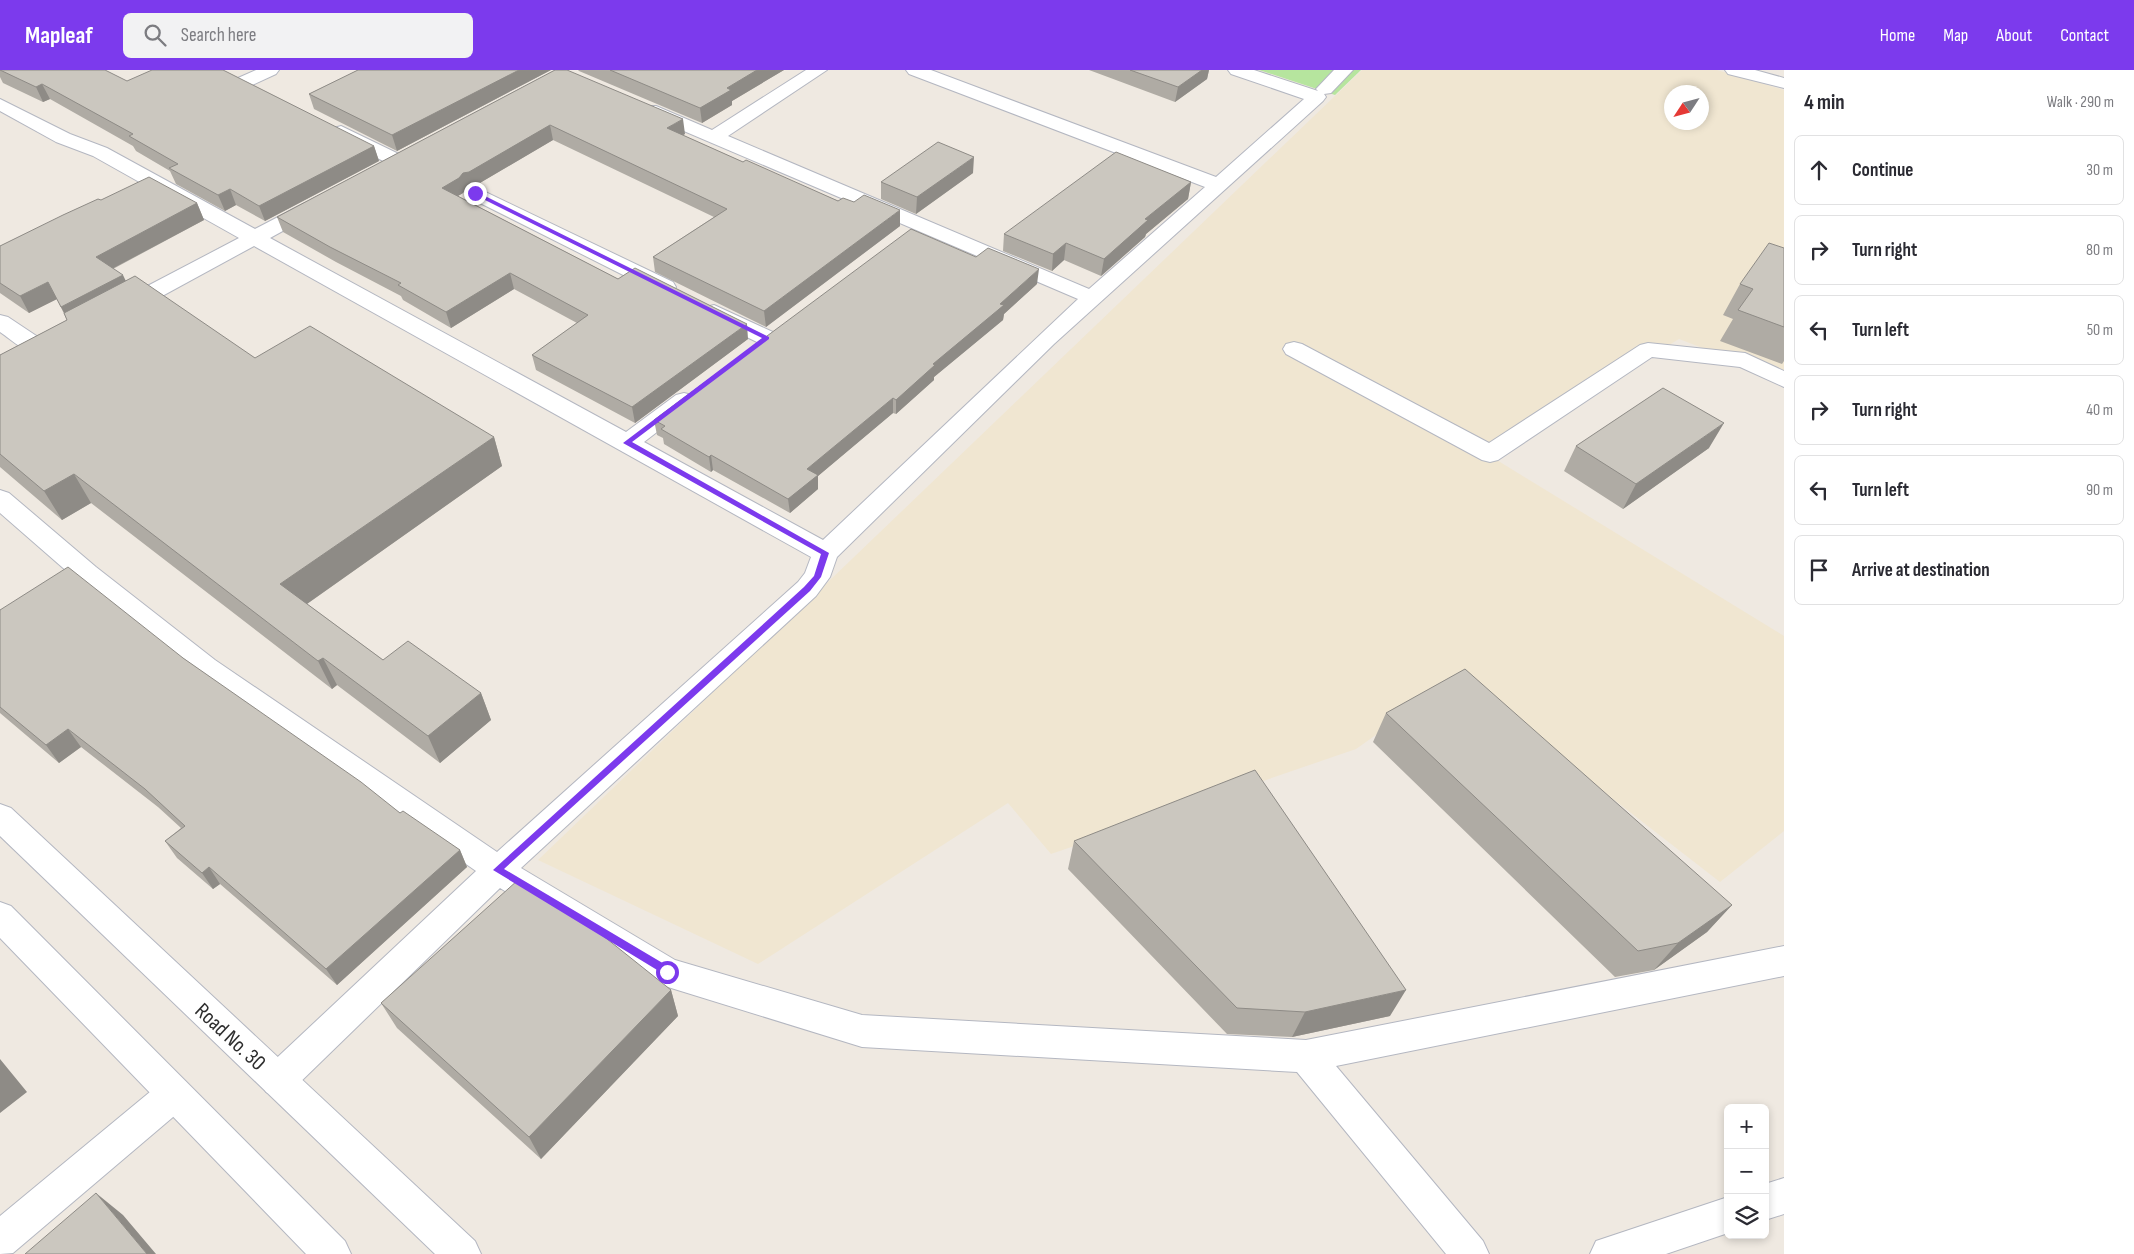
<!DOCTYPE html>
<meta charset="utf-8">
<style>
:root{--surface:#fff;--page:#f2f2f3;--text:#2b2b33;--muted:#7c7c81;--line:#e1e1e2;--accent:#7c3aed}
body{margin:0;font-family:"Sofia Sans Condensed",sans-serif;background:var(--page);color:var(--text)}
.controls{position:absolute;right:15px;bottom:15px;display:grid;overflow:hidden;border-radius:8px;box-shadow:0 2px 8px #0003}
.controls button{width:45px;height:45px;display:grid;place-items:center;padding:0;border:0;border-bottom:1px solid var(--line);background:var(--surface);color:var(--text);font:25px sans-serif}
.compass{position:absolute;left:1664px;top:15px;width:45px;height:45px;border-radius:50%;background:var(--surface);box-shadow:0 2px 8px #0003;rotate:234deg}
.stop{position:absolute;width:15px;height:15px;margin:-11px;border:4px solid #7c3aed;border-radius:50%;background:#fff}
.stop.end{background:#7c3aed;border-color:#fff;box-shadow:0 1px 5px #0008}
.list{margin:0;padding:0;list-style:none}
h2{display:flex;justify-content:space-between;align-items:center;height:65px;margin:0;padding:0 20px;font-size:21px}
h2 small{font-size:16px;font-weight:400;color:var(--muted)}
.list li{display:grid;grid-template-columns:32px 1fr auto;gap:15px;align-items:center;box-sizing:border-box;height:70px;margin:0 10px 10px;padding:0 10px;border:1px solid var(--line);border-radius:8px}
.list b{display:block;font-size:19px;white-space:nowrap}
.list em{font-size:16px;font-style:normal;color:var(--muted)}
.icon{flex:none;width:28px;height:28px;fill:none;stroke:currentColor;stroke-width:2;stroke-linecap:round;stroke-linejoin:round}
.map{position:relative;flex:none;width:1784px;height:1184px;overflow:hidden}
header{display:flex;align-items:center;gap:30px;box-sizing:border-box;height:70px;padding:0 25px;background:var(--accent);color:#fff}
header strong{font-size:24px}
nav{display:flex;gap:28px;margin-inline-start:auto;font-size:18px}
.search{width:350px;height:45px;background:var(--page);display:flex;align-items:center;gap:12px;box-sizing:border-box;padding:0 18px;border-radius:8px;color:var(--muted);font-size:19px}
main{display:flex}
aside{flex:1;background:var(--surface)}
.map>svg:first-child{display:block}
.education{fill:#f0e6d1;fill-rule:evenodd}
.green{fill:#b6e59e}
.lines{fill:none;stroke-linecap:round;stroke-linejoin:round}
.street-casing{stroke:#b4b7c1;stroke-width:2}
.secondary-casing{stroke:#b4b7c1;stroke-width:2}
.street{fill:#fff;fill-rule:evenodd}
.secondary{fill:#fff;fill-rule:evenodd}
.wall{fill:#afaba4}
.shaded-wall{fill:#8e8b86}
.building{fill:#cbc7bf;stroke:#8e8b86}
.route{fill:#7c3aed}
.labels{text-anchor:middle;stroke-width:5;stroke-linejoin:round;paint-order:stroke}
.near-street-label{font-size:22px;fill:#2e2e2e;stroke:#fff}
</style>
<header>
<strong>Mapleaf</strong>
<div class="search"><svg class="icon" aria-label="search" viewBox="0 0 24 24"><circle cx="10" cy="10" r="6"/><path d="M15 15l6 6"/></svg>Search here</div>
<nav><a>Home</a><a>Map</a><a>About</a><a>Contact</a></nav>
</header>
<main>
<div class="map">
<svg width="1784" height="1184" viewBox="0 0 1784 1184">
<rect width="100%" height="100%" fill="#efe9e1"/>
<!-- education -->
<path class="education" d="M1362 0H1717L1784 20V309L1679 269 1487 384 1784 566V761L1720 812 1457 608 1356 679 1051 784 1008 733 758 894 538 790ZM1672 22H1702V52H1672Z"/>
<!-- green -->
<path class="green" d="M1259 0H1361L1335 25Z"/>
<g class="lines">
<!-- street casing -->
<g class="street-casing">
<path id="street" d="M256 0H279L276 4 250 16H238L235 12 238 8Z
M806 0H827L728 66 1089 219 1205 117 909 4 906 0H931L1216 107 1304 29 1231 4 1228 0H1254L1318 21 1316 19 1334 0H1353L1331 23 1324 24 1326 27 1323 31 1054 274 837 487 830 507 816 526 521 798 675 890 862 945 1306 970 1784 876V906L1336 996 1483 1171 1489 1184H1446L1297 1002 862 977 655 913 500 818 290 1022 278 1027 266 1022 261 1010 266 998 476 801 195 604 78 511 0 443V420L9 423 96 497 215 590 497 782 798 512 805 503 811 487 254 176 131 243 123 245 115 243 112 238 115 233 239 168 93 86 56 72 0 41V29L70 64 107 78 255 159 305 133 312 131 319 133 322 137 319 141 270 168 626 362 676 325 684 323 692 325 696 330 692 335 644 372 823 470 1078 229 644 44 641 40 644 36H656L712 60Z
M1725 0H1755L1784 8V18L1728 4Z
M341 56 405 87 408 91 405 95H391L334 66 332 62 334 58Z
M475 117 673 212 676 217 673 222 665 223 657 222 468 127 465 123 468 119Z
M714 235 775 263 778 268 775 273 767 275 759 273 706 247 703 242 706 237Z
M0 245 8 247 50 275 53 280 50 285C32 290 15 272 0 262Z
M1294 272 1302 274 1489 373 1640 275 1648 273 1745 283 1784 301V317L1740 297 1652 287 1498 390 1490 392 1482 390 1286 284 1283 279 1286 274Z
M174 1007 186 1012 191 1024 186 1036 13 1183 0 1184V1146L162 1012Z
M1784 1108V1144L1765 1150V1114Z
M1728 1127V1163L1666 1184H1590L1596 1171Z"/>
</g>
<!-- secondary casing -->
<g class="secondary-casing">
<path id="secondary" d="M0 734 11 738 475 1171 481 1184H435L0 766Z
M0 832 11 836 345 1171 351 1184H306L0 868Z"/>
</g>
<!-- street -->
<use href="#street" class="street"/>
<!-- secondary -->
<use href="#secondary" class="secondary"/>
</g>
<!-- wall -->
<path class="wall" d="M0 0 127 11 374 76 379 91 265 151 236 135 225 141 176 114 170 101 136 81 133 76 50 29 43 32 3 13 0 7Z
M358 0H551L397 81 314 39 309 24Z
M555 0 685 64 682 65 743 92 900 156 766 257 655 202 653 187 714 147 553 70 473 117 466 118 463 123 458 126 618 209 748 269 635 353 536 300 532 285 577 253 514 219 451 258 403 230 401 226 336 192 283 162 277 147Z
M578 0H784L732 31V35L702 53 579 1Z
M1089 0H1209L1207 9 1175 32Z
M973 103 916 144 881 129V112Z
M1191 112 1188 129 1146 164 1145 167 1101 206 1064 190 1052 201 1003 181 1004 164Z
M101 130 197 133 204 150 113 199 126 211 255 288 494 367 502 396 307 534 383 590 481 623 491 650 440 693 337 615 332 619 91 433 62 450 0 397V285L67 250 57 229 29 243 0 223V176Z
M1784 178V291L1782 294 1720 271 1733 249 1723 245 1740 214Z
M1037 214 1004 244 1003 250 934 307V310L896 344 893 343 818 406V419L790 443 713 400 711 402 664 374 663 368 657 365 654 350Z
M1576 376 1709 378 1623 439 1564 401Z
M0 540 183 588 400 743 460 780 467 797 337 915 220 814 213 819 177 788 165 771 181 758 158 737 81 677 59 693 0 643Z
M1386 643 1732 835 1707 862 1654 900 1615 907 1373 672Z
M1074 771 1390 946 1292 967 1227 964 1068 799Z
M671 920 678 946 541 1089 397 958 381 933Z"/>
<!-- shaded-wall -->
<path class="shaded-wall" d="M519 0H551L397 81 392 65Z
M757 0H784L732 31V35L702 53 700 38 727 18Z
M1202 0H1209L1207 9 1175 32 1178 17Z
M42 14 50 29 43 32 36 17Z
M683 49 685 64 669 73 667 58Z
M550 55 553 70 473 117 466 118 463 123 446 133 442 118 463 103Z
M374 76 379 91 265 151 259 136Z
M974 87 973 103 916 144 917 127Z
M1191 112 1188 129 1146 164 1145 167 1101 206 1104 189 1145 149Z
M230 119 236 135 225 141 218 125Z
M197 133 204 150 104 203 96 187Z
M900 140V156L766 257 764 241Z
M1066 173 1064 190 1052 201 1053 184Z
M1039 199 1037 214 1004 244 1003 250 934 307V310L896 344V330L933 294Z
M510 203 514 219 451 258 446 242Z
M123 205 131 222 70 254 61 237Z
M48 212 57 229 29 243 20 226Z
M747 254 748 269 635 353 632 337Z
M893 328V343L818 406V419L790 443 788 429 807 399Z
M1724 353 1709 378 1623 439 1636 414Z
M494 367 502 396 294 543 280 514Z
M711 385 713 400 711 402 709 387Z
M74 404 91 433 62 450 44 421Z
M323 588 337 615 332 619 318 591Z
M481 623 491 650 440 693 428 666Z
M68 659 81 677 59 693 46 675Z
M460 780 467 797 337 915 326 899Z
M209 797 220 814 213 819 202 803Z
M1732 835 1707 862 1654 900 1678 873Z
M671 920 678 946 541 1089 529 1067Z
M1406 920 1390 946 1292 967 1305 942Z
M0 989 27 1022 0 1043Z
M96 1123 123 1145 156 1184H147Z"/>
<!-- building -->
<path class="building" d="M0 0H105L127 11 152 0H223L229 3 374 76 259 136 230 119 218 125 169 98 178 94 129 66 133 64 42 14 36 17Z
M358 0H519L392 65 309 24Z
M555 0H567L683 49 667 58 743 92 746 90 838 131 843 128 854 132 864 125 900 140 764 241 653 187 727 139 550 55 469 102 463 103 459 108 442 118 618 209 635 198 747 254 632 337 532 285 588 245 510 203 446 242 398 215 401 213 330 177 277 147Z
M610 0H757L727 18 731 20 700 38Z
M1130 0H1202L1178 17Z
M938 72 974 87 917 127 881 112Z
M1116 82 1191 112 1145 149 1148 150 1104 189 1066 173 1053 184 1004 164Z
M149 107 197 133 96 187 123 205 61 237 48 212 20 226 0 213V176L63 145 98 129 101 130Z
M911 159 976 187 988 178 1039 199 1000 234 1004 235 933 294 935 295 896 330 893 328 807 399 818 405 788 429 711 385 709 387 661 359 665 356 654 350Z
M1769 173 1784 178V257L1738 240 1753 219 1740 214Z
M135 206 255 288 310 256 494 367 280 514 383 590 408 571 481 623 428 666 323 588 318 591 74 404 44 421 0 384V285L67 250 64 243Z
M1663 318 1724 353 1636 414 1576 376Z
M68 497 183 588 361 712 400 743 403 741 460 780 326 899 209 797 202 803 165 771 185 756 145 719 68 659 46 675 0 637V540Z
M1465 599 1732 835 1678 873 1638 881 1386 643Z
M1255 700 1406 920 1305 942 1237 938 1074 771Z
M518 810 582 849 671 920 529 1067 381 933Z
M96 1123 147 1184H25Z"/>
<!-- route -->
<path class="route" d="M475 121 769 267V269L632 372 829 483 821 507 810 521 504 799 671 898V905L667 906 493 800 804 517 814 506 821 484 623 373 762 268 473 124Z"/>
<g class="labels">
<!-- near-street labels -->
<g class="near-street-label">
<text transform="translate(231 966) rotate(43)" y="8">Road No. 30</text>
</g>
</g>
</svg>
<div class="controls">
<button>+</button>
<button>−</button>
<button><svg class="icon" aria-label="layers" viewBox="0 0 24 24"><path d="M12 4l9 5-9 5-9-5zM3 14l9 5 9-5"/></svg></button>
</div>
<svg class="compass" viewBox="-18 -18 36 36"><path d="M0-13l5 13h-10z" fill="#e53935"/><path d="M0 13l5-13h-10z" fill="#7c7c81"/></svg>
<div class="stop" style="left:667px;top:902px"></div>
<div class="stop end" style="left:475px;top:123px"></div>
</div>
<aside>
<h2>4 min<small>Walk · 290 m</small></h2>
<ul class="list">
<li><svg class="icon" aria-label="ahead" viewBox="0 0 24 24"><path d="M12 20V5M6 11l6-6 6 6"/></svg><div><b>Continue</b></div><em>30 m</em></li>
<li><svg class="icon" aria-label="right" viewBox="0 0 24 24"><path d="M7 20v-9h11M14 6l5 5-5 5"/></svg><div><b>Turn right</b></div><em>80 m</em></li>
<li><svg class="icon" aria-label="left" viewBox="0 0 24 24"><path d="M17 20v-9H6M10 6l-5 5 5 5"/></svg><div><b>Turn left</b></div><em>50 m</em></li>
<li><svg class="icon" aria-label="right" viewBox="0 0 24 24"><path d="M7 20v-9h11M14 6l5 5-5 5"/></svg><div><b>Turn right</b></div><em>40 m</em></li>
<li><svg class="icon" aria-label="left" viewBox="0 0 24 24"><path d="M17 20v-9H6M10 6l-5 5 5 5"/></svg><div><b>Turn left</b></div><em>90 m</em></li>
<li><svg class="icon" aria-label="arrive" viewBox="0 0 24 24"><path d="M6 21V4h12l-3 4 3 4H6"/></svg><div><b>Arrive at destination</b></div></li>
</ul>
</aside>
</main>
